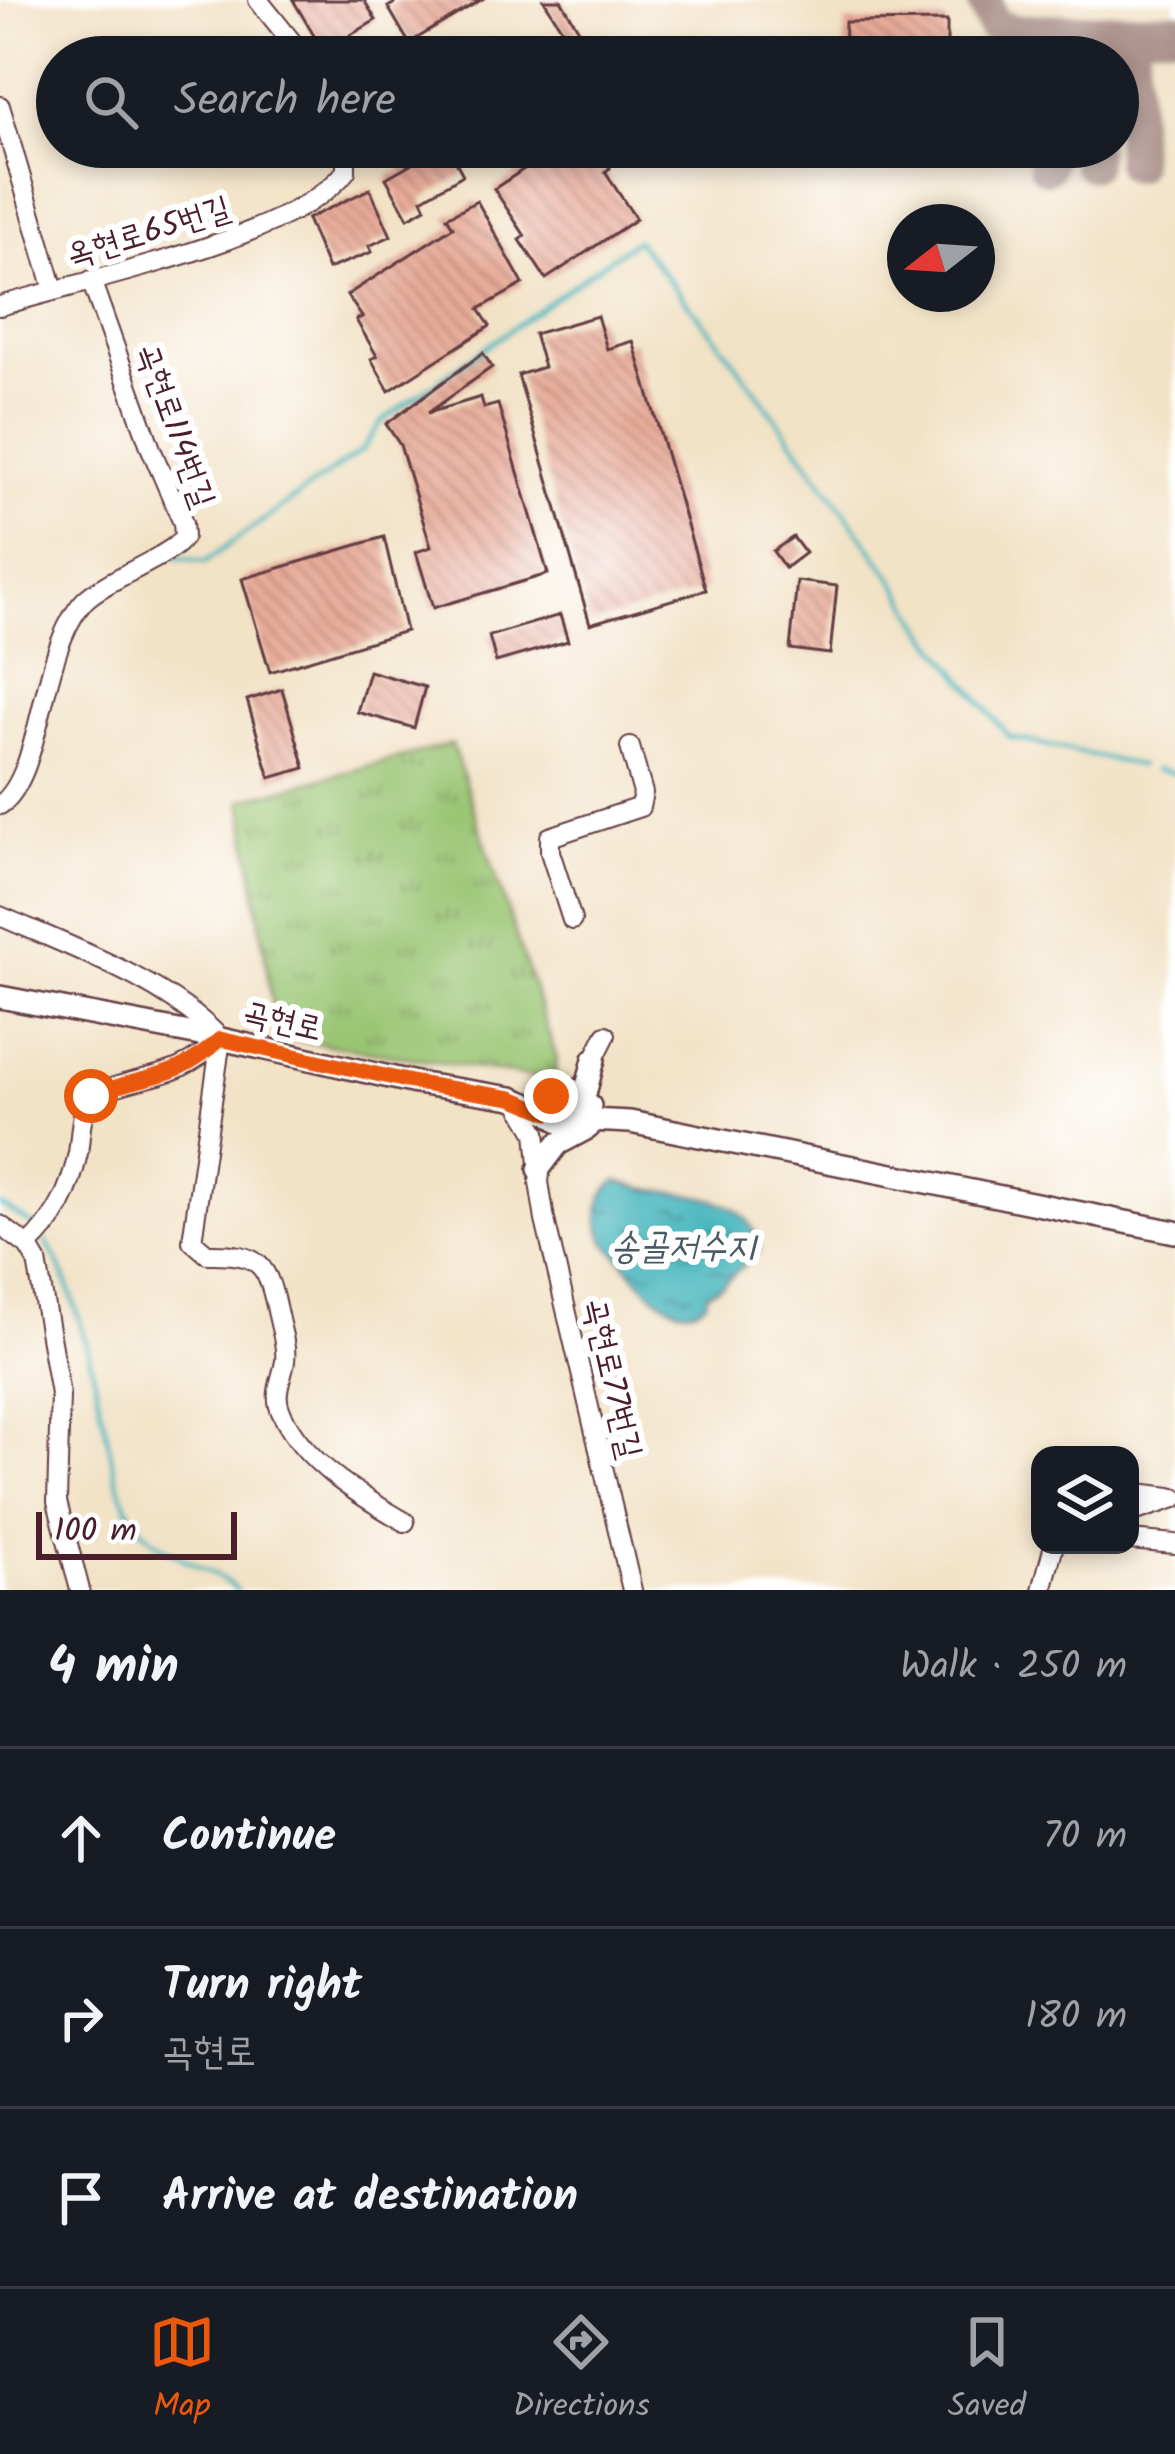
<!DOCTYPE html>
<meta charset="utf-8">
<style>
:root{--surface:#171b24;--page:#20242c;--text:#f1f3f6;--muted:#9ea1a6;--line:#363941;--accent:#ea580c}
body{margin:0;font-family:Kalam,"Poor Story",sans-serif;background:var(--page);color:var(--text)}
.controls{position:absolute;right:36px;bottom:36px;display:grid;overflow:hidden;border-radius:24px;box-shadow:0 6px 18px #0003}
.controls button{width:108px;height:108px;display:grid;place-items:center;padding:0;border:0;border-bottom:3px solid var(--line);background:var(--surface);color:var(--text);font:60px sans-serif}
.compass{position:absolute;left:887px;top:204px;width:108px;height:108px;border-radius:50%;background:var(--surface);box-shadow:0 6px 18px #0003;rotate:253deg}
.scale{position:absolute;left:36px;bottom:30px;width:201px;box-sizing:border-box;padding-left:12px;border:6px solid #4a1f2b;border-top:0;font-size:33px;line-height:42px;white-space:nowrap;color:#4a1f2b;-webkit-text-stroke:9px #fff;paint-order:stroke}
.stop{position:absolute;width:36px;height:36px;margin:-27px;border:9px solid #ea580c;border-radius:50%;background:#fff}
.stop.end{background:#ea580c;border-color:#fff;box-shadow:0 3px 12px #0008}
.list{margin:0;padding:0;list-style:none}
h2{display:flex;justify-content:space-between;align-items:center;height:156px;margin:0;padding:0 48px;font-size:51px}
h2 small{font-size:39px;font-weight:400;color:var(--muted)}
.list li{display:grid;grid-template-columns:78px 1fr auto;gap:36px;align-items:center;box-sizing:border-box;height:180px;padding:0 48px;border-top:3px solid var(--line)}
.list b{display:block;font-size:45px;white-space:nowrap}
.list p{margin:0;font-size:39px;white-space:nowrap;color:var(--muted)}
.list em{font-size:39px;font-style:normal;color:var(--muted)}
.icon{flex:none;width:66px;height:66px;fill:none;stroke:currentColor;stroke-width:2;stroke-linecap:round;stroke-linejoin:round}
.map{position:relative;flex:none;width:1175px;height:1590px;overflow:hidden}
.search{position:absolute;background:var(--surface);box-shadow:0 6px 18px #0003;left:36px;right:36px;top:36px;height:132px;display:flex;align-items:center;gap:30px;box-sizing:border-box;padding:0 42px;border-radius:66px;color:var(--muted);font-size:45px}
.sheet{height:696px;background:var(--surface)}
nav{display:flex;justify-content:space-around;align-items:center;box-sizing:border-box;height:168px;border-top:3px solid var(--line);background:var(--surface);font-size:33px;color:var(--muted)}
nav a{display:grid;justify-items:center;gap:6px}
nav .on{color:var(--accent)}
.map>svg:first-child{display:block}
.grass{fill:url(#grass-tufts);stroke:#72724e;stroke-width:3}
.water{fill:url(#water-ripples);stroke:#486a74;stroke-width:3}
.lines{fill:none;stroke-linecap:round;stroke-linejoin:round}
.stream{stroke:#45b5bc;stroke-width:4.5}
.taxiway{stroke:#9e8078;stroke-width:36}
.building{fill:url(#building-back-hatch)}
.minor-casing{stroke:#633c42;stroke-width:22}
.major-casing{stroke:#633c42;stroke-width:26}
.minor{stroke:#fff;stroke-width:18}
.major{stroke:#fff;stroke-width:21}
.route{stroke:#ea580c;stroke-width:15}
.labels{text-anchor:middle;stroke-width:12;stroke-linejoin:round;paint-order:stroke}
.street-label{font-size:33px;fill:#4a1f2b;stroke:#fff}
.water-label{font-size:36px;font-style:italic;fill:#485b65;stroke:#fff}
</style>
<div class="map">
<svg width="1175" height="1590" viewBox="0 0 1175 1590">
<defs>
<pattern id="grass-tufts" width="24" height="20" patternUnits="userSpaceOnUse" patternTransform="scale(3)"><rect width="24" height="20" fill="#99c572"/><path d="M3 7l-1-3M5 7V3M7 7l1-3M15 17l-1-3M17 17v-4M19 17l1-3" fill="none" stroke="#7f9f5e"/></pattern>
<pattern id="water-ripples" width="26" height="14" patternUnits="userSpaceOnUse" patternTransform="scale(3)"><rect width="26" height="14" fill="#45b5bc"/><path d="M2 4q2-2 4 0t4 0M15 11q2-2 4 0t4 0" fill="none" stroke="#3c9399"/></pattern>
<pattern id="building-back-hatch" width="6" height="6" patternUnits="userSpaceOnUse" patternTransform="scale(3)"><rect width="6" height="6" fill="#e8ab99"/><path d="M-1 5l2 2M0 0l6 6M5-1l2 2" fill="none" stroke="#be8b7d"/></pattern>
</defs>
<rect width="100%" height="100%" fill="#fff"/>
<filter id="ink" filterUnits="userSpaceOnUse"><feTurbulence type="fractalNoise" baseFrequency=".00833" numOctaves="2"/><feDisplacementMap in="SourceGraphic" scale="24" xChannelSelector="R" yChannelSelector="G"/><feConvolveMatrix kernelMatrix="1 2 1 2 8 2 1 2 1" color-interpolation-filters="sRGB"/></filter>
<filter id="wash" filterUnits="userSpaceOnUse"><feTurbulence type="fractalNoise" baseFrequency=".004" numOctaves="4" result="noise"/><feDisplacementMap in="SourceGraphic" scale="48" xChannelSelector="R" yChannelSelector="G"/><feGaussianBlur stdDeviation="2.7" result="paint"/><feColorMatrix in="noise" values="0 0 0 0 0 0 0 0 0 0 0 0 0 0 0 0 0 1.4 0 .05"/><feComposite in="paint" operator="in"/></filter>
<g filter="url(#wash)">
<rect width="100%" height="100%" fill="#f2e2c6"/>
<!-- grass -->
<path class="grass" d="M452 744 557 1059 555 1074 538 1078 277 1037 242 800Z"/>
<!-- water -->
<path class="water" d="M617 1181C629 1184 642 1189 654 1190 697 1196 750 1195 760 1250L722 1285 707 1293 706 1302C670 1332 631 1266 606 1243 596 1223 595 1194 617 1181Z"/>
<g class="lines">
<!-- stream -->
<path class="stream" d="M174 556 205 562 362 450 382 421 636 240 729 354 897 584 926 632 1009 737 1140 766
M1155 770 1175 774
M0 1205 35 1226
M45 1241C77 1287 93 1371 105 1426 113 1461 116 1493 137 1523 160 1556 207 1564 237 1590"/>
<!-- taxiway -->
<path class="taxiway" d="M984 0 994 26 1015 32 1175 29
M1131 30 1133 164
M1046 147V166
M1090 147V163"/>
</g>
<g id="blocks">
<!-- building -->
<path class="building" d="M293 0H364L376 20 344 39 353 57H333L329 48 323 51Z
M400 0H481L409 43 388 7Z
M544 0H561L595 57H579Z
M947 21V57H844L845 22Z
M408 147H448L463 175 422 199 426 208 408 218 386 178 416 161Z
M557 147H596L610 168 605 172 636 219 546 279 520 240 525 236 494 189Z
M370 189 391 236 369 246 372 252 328 269 307 219Z
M477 201 523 284 479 309 490 326 389 391 371 359 377 356 356 320 362 317 347 295 453 227 447 217Z
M597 316 607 349 633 341 706 590 590 624 518 375 544 367 534 334Z
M483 353 492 367 428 413 481 397 484 408 498 404 548 574 433 608 416 552 431 547 400 445 386 424Z
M384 537 406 631 270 672 242 579Z
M793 537 805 553 785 568 773 551Z
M797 581 837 586 830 654 790 649Z
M560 615 568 641 496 662 489 636Z
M369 671 425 687 414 728 357 712Z
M282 689 305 768 270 778 247 700Z"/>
</g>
</g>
<g filter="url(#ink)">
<use href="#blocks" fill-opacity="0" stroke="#633c42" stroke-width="3"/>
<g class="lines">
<!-- minor casing -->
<g class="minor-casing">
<path id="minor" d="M258 0 304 57
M0 106 54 290
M0 306C84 280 296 238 346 171V147
M0 805C44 774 38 653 84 601 105 579 176 555 184 536L183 523 151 449 91 280
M0 916C71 947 167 981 221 1039
M572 920 550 852V837L640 807 643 793 630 747
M221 1039 192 1241 207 1254C262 1253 267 1264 278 1315 281 1330 287 1346 285 1361 282 1381 272 1394 282 1414 305 1464 361 1496 405 1522
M594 1059 606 1035
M518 1102 536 1132 539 1164
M542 1156 539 1182 545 1220 632 1590
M0 1225 28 1246 37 1261 60 1394 57 1502 80 1590
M28 1246C56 1220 70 1191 78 1153 81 1134 80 1112 91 1096 145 1071 171 1085 221 1039
M1130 1492 1170 1497
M1130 1513 1175 1498
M1130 1540 1175 1544
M1042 1590 1054 1545"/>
</g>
<!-- major casing -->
<g class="major-casing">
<path id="major" d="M0 997 221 1039 416 1083 512 1098 549 1113
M590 1106 583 1102 594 1059
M574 1122 582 1114 581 1097 572 1090 555 1092 549 1101V1113L563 1124 590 1120 630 1122 1175 1232
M539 1169 558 1144 588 1128"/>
</g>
<!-- minor -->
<use href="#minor" class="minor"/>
<!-- major -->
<use href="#major" class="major"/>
</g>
</g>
<g class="lines" filter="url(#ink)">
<!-- route -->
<path class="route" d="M91 1096C145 1072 171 1085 220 1039L416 1083 512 1098 549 1113 551 1096"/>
</g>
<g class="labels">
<!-- street labels -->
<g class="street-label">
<text transform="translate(148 230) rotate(-17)" y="12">옥현로65번길</text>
<text transform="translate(177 425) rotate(70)" y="12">곡현로114번길</text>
<text transform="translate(283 1019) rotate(13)" y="12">곡현로</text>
<text transform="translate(614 1378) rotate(77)" y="12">곡현로77번길</text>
</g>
<!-- water labels -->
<g class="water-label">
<text x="683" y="1258">송골저수지</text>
</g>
</g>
</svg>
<div class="controls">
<button><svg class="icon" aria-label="layers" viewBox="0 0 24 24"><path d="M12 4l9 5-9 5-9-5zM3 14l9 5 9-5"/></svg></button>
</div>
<svg class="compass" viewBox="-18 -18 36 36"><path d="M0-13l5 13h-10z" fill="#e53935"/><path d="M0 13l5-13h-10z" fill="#9ea1a6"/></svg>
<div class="scale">100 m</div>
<div class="stop" style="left:91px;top:1096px"></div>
<div class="stop end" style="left:551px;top:1096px"></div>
<div class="search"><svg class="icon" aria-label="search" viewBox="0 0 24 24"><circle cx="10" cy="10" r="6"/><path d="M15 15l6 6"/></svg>Search here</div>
</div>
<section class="sheet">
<h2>4 min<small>Walk · 250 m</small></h2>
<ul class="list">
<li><svg class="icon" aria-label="ahead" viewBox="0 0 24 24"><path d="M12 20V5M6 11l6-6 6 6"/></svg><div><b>Continue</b></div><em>70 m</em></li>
<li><svg class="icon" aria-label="right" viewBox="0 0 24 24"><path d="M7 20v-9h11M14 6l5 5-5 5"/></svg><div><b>Turn right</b><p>곡현로</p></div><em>180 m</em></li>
<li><svg class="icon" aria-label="arrive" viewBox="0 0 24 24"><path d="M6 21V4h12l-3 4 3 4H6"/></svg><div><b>Arrive at destination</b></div></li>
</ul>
</section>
<nav>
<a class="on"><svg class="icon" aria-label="map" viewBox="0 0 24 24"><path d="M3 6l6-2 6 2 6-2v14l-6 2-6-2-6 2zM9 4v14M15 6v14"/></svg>Map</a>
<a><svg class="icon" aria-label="directions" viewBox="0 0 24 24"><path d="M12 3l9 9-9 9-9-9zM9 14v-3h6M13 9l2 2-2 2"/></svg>Directions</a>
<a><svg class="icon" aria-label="saved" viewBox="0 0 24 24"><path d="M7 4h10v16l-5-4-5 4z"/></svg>Saved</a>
</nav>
